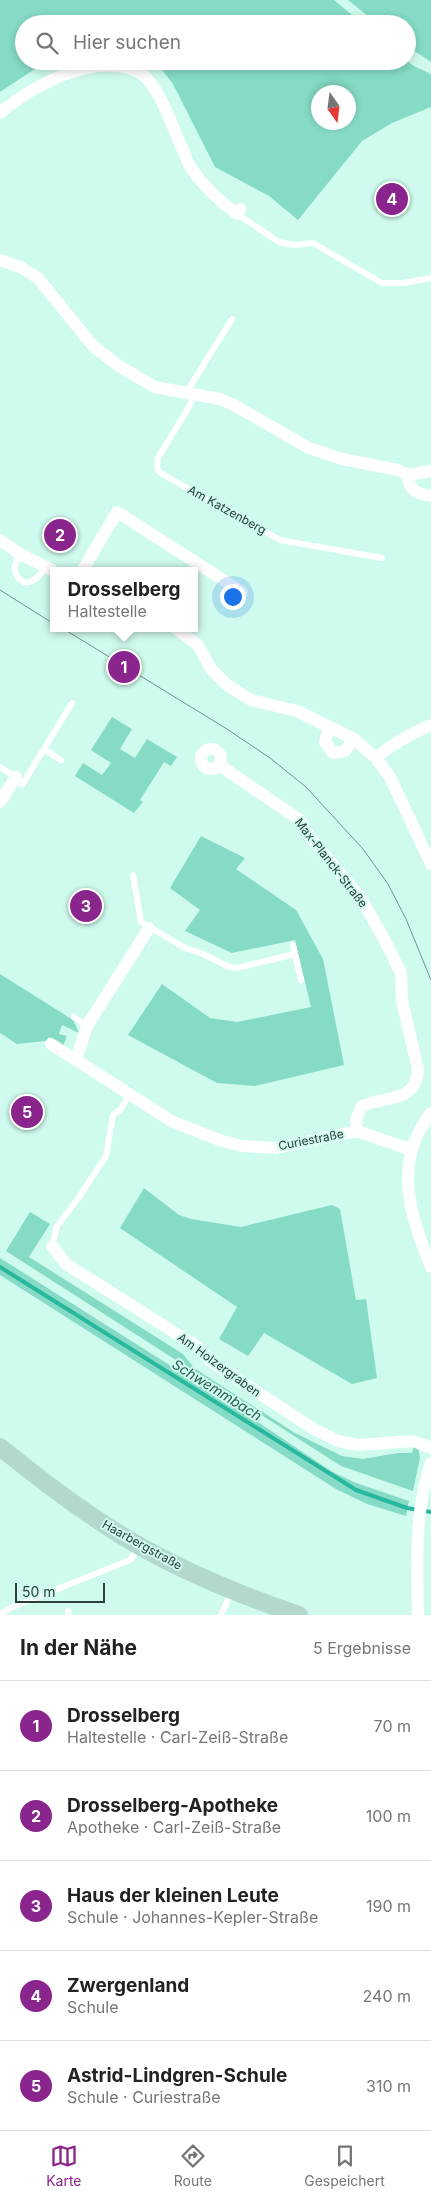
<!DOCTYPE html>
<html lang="de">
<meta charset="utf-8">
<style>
:root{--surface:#fff;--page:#f6f6f6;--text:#222;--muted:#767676;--line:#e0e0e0;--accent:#89258c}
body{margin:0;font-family:Inter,sans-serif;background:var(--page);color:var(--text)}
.compass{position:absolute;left:311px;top:85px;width:45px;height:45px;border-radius:50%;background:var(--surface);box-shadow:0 2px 8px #0003;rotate:166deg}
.scale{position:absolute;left:15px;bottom:12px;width:90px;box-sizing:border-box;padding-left:5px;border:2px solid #2d3f3a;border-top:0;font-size:14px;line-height:18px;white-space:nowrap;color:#2d3f3a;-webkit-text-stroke:4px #cffaee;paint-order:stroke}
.you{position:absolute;left:232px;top:596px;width:18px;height:18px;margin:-12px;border:4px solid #fff;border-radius:50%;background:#1a73e8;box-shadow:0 0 0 8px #1a73e833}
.badge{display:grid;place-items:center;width:32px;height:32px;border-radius:50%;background:var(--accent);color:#fff;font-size:16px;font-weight:700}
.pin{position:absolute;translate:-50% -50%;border:2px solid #fff;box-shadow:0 1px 5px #0006}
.popup{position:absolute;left:50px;top:567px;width:148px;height:65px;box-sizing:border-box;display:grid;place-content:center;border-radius:0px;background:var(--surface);filter:drop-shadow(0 1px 4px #0005);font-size:16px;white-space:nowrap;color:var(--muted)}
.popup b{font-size:19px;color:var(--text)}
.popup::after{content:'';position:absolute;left:50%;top:100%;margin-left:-10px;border:10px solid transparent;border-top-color:var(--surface)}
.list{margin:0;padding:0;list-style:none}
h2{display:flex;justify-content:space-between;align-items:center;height:65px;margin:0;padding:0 20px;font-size:21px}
h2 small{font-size:16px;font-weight:400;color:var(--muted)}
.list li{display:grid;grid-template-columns:32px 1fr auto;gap:15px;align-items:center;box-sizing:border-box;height:90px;padding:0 20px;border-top:1px solid var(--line)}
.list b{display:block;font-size:19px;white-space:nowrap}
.list p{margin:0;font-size:16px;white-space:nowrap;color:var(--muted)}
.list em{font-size:16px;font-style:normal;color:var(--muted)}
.icon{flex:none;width:28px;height:28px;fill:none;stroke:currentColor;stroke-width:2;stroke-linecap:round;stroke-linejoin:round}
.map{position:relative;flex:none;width:431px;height:1615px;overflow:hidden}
.search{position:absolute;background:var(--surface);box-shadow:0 2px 8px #0003;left:15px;right:15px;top:15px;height:55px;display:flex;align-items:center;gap:12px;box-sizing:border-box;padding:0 18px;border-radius:28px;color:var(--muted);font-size:19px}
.sheet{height:515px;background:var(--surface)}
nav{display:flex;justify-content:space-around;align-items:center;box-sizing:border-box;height:70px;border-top:1px solid var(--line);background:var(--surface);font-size:14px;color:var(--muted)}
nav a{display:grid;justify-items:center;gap:2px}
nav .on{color:var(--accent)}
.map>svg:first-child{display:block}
.green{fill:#85dbc6;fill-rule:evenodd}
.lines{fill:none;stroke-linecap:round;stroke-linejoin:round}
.stream{stroke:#27b89e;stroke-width:4}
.lane{stroke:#fff;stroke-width:6}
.street{stroke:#fff;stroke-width:12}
.secondary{stroke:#b2d8cf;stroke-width:18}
.tram{stroke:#76938b;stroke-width:1}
.labels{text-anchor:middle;stroke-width:4;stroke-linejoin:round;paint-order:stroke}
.street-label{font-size:12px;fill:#2d3f3a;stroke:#cffaee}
.water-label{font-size:14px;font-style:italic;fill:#275d51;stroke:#cffaee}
</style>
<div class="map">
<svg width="431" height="1615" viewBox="0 0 431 1615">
<rect width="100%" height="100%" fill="#cffaee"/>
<!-- green -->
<path class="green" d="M0 0H334L363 24H24V61H47L0 92Z
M348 0H431V62L407 46V24H378Z
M155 61H407L414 66 431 74V107L392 123 362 141 298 220 269 196 215 167 173 84ZM318 92H348V122H318Z
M112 717 132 729 120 749 135 758 147 739 177 757 171 766 164 762 140 800 143 802 134 813 75 776 83 763 102 775 111 763 91 750Z
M201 836 245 858 236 869 296 910 323 959 344 1065 255 1086 217 1083 128 1035 162 984 210 1018 237 1022 311 1007 295 940 232 953 185 931 200 910 170 888Z
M0 974 73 1020 79 1033 62 1025 59 1034 67 1036 63 1046 49 1037 46 1041 17 1044 0 1033Z
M144 1188 179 1215 191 1219 241 1227 332 1205 340 1209 356 1300 366 1299 377 1378 352 1384 264 1333 248 1356 219 1339 237 1307 120 1228Z
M30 1212 50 1224 29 1257 183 1354 194 1368 295 1433 342 1456 363 1459 398 1453H412L414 1446 418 1447 420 1458 413 1491 341 1466 6 1251Z
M0 1258 228 1402 331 1471 356 1483 409 1501 406 1516 367 1504 336 1489 0 1275Z"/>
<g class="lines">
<!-- stream -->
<path class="stream" d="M0 1267 356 1490 407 1508 431 1512"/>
<!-- lane -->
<path class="lane" d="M237 214 279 242 294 245 313 243 382 283H403L431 278
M186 393 232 319
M194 395 190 405 158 458 157 467 159 472 280 540 382 558
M20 554 14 568C20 592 37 582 45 567
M44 749 61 760
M0 767 16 777
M22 785 72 703
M133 875 141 922 185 948 203 954 229 967 237 968 295 954
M293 945 301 980
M74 1017 87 1026
M52 1246 57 1226 77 1200 106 1156 113 1115 120 1110 129 1095
M68 1611 69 1615
M0 1615 8 1609 130 1560 139 1547
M221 1615 232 1591"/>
<!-- street -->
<path class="street" d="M0 113C25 92 54 76 87 68 103 64 127 64 142 74 159 86 173 128 182 148 185 154 187 162 191 168 203 186 219 201 237 214L240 209
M0 260 20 267 38 278 93 346 119 366 155 387 220 399 232 404 309 448 342 459 398 470 408 475 431 471
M408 475C408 490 417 494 431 496
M0 540 20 554 54 571
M82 571 117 512 242 592
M175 628 198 645 211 669 227 685 251 700 297 711 354 739 376 758 390 777 431 864
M329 727 325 742 333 753 345 751 354 739
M201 759a10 10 0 1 1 20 0a10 10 0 1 1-20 0Z
M376 758C393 743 410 734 431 725
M219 765 300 820 310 837 360 897 382 935 401 973 402 1001 418 1069C416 1104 386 1095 362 1106L356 1120 357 1131
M0 802 16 777
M51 1044 173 1122 222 1141 242 1146 276 1148 357 1131 412 1150
M76 1060 87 1026 149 928
M431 1113C392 1163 410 1215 431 1267
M52 1246 66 1264 196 1346 210 1361 312 1428 338 1441 359 1445 413 1441 431 1448
M418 1615C417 1565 414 1512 431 1463"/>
<!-- secondary -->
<path class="secondary" d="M0 1447C37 1477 76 1507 116 1532 173 1568 237 1594 299 1615"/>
<!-- tram -->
<path class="tram" d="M0 590 54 624
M62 628 227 729 270 758 306 787 363 849 388 884 406 919 431 980"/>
</g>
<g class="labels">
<!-- street labels -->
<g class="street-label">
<text transform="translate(227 510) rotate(29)" y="4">Am Katzenberg</text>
<text transform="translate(331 863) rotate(52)" y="4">Max-Planck-Straße</text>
<text transform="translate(311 1140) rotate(-11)" y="4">Curiestraße</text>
<text transform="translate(219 1365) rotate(36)" y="4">Am Holzergraben</text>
<text transform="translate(142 1545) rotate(29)" y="4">Haarbergstraße</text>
</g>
<!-- water labels -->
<g class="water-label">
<text transform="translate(217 1390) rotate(32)" y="5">Schwemmbach</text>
</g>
</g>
</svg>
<svg class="compass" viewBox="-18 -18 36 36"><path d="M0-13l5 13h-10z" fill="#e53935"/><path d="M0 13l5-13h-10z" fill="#767676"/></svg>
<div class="scale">50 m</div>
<div class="you"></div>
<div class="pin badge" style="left:124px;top:667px">1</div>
<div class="popup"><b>Drosselberg</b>Haltestelle</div>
<div class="pin badge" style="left:60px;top:535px">2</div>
<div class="pin badge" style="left:86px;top:906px">3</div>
<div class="pin badge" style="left:392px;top:199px">4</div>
<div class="pin badge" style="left:27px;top:1112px">5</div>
<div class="search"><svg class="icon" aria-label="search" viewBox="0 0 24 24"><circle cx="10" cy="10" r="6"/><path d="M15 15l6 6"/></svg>Hier suchen</div>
</div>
<section class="sheet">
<h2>In der Nähe<small>5 Ergebnisse</small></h2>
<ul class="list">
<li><span class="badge">1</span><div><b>Drosselberg</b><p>Haltestelle · Carl-Zeiß-Straße</p></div><em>70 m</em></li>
<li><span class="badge">2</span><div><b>Drosselberg-Apotheke</b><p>Apotheke · Carl-Zeiß-Straße</p></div><em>100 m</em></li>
<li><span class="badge">3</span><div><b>Haus der kleinen Leute</b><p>Schule · Johannes-Kepler-Straße</p></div><em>190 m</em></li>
<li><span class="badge">4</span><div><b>Zwergenland</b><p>Schule</p></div><em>240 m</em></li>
<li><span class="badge">5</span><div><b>Astrid-Lindgren-Schule</b><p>Schule · Curiestraße</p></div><em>310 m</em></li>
</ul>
</section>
<nav>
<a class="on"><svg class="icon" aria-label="map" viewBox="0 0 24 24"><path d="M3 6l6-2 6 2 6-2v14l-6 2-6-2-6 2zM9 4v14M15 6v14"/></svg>Karte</a>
<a><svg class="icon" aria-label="directions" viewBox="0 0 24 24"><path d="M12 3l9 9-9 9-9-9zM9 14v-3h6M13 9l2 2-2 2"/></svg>Route</a>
<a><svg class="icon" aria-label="saved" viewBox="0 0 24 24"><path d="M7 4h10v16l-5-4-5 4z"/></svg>Gespeichert</a>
</nav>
